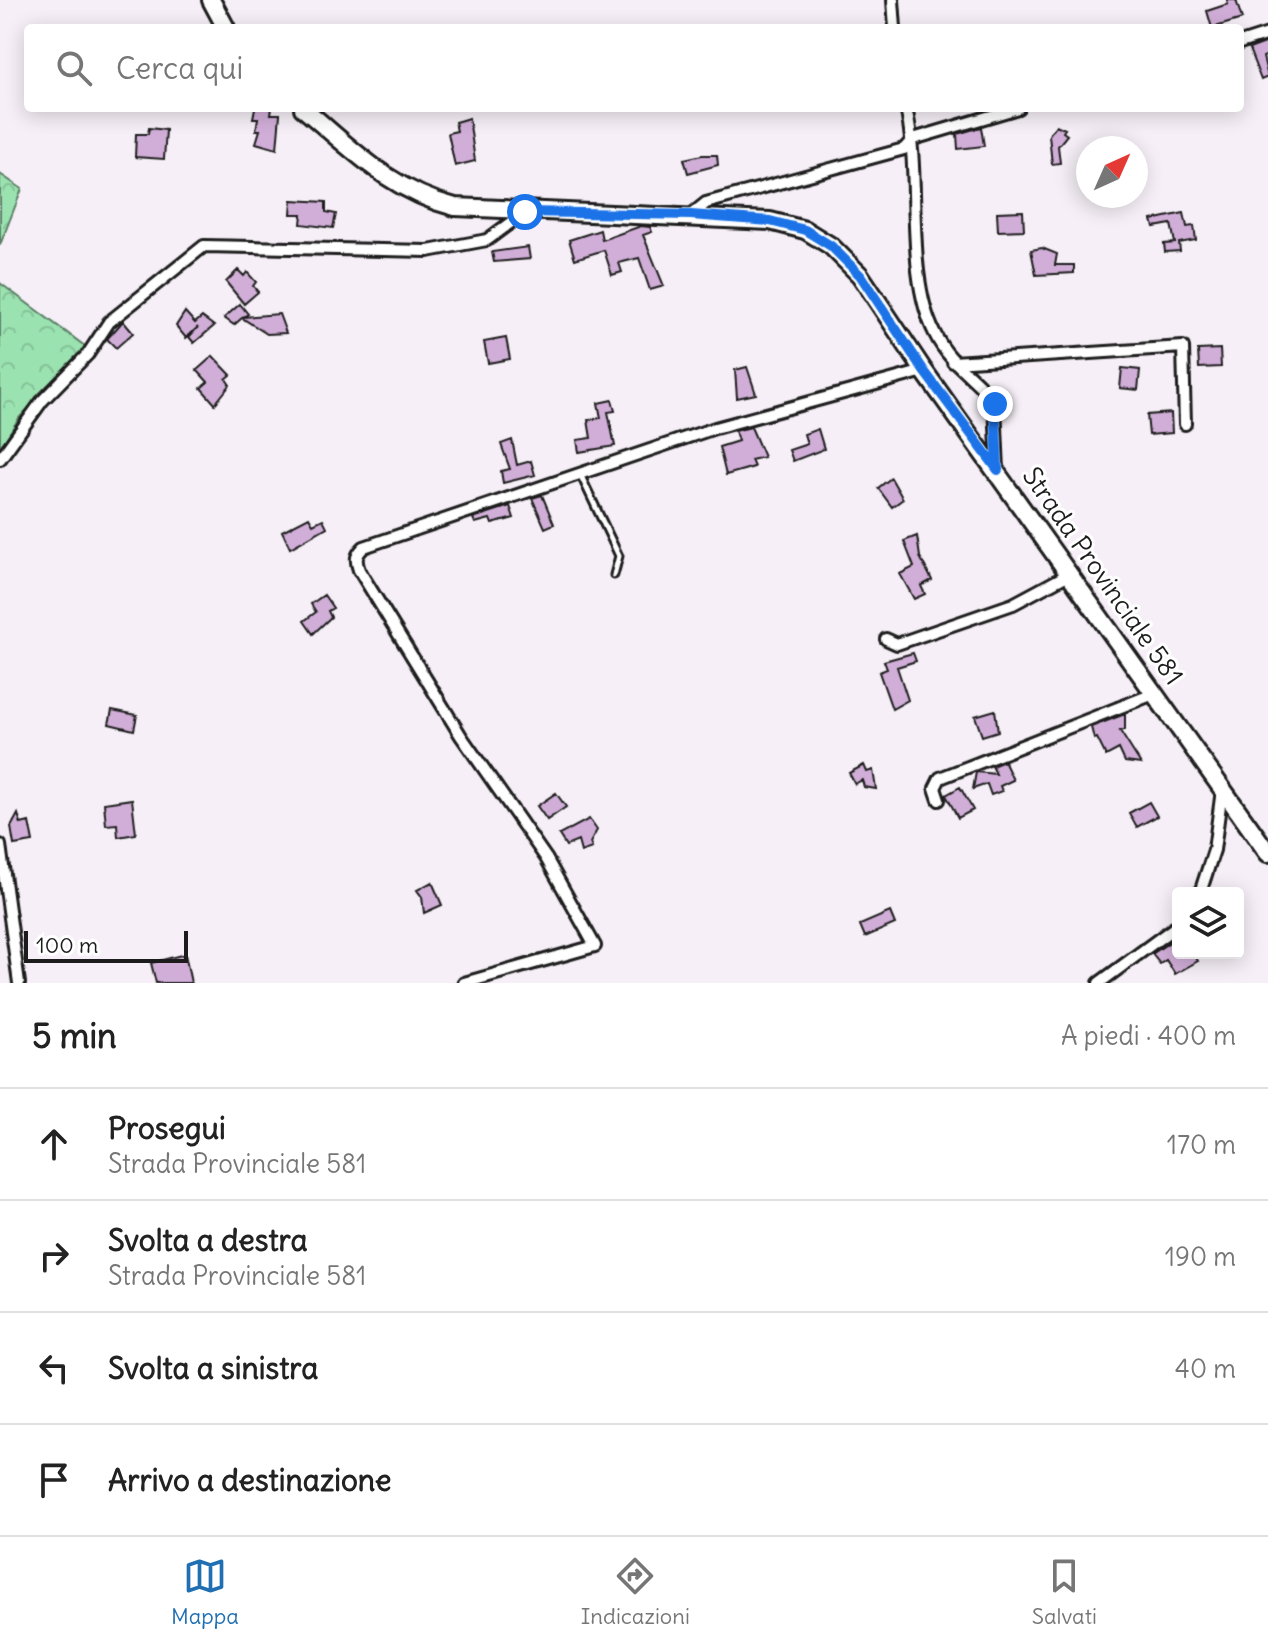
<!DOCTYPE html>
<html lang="it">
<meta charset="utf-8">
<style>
:root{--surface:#fff;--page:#f6f6f6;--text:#222;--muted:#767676;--line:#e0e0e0;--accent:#1f6fb2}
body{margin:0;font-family:Delius,sans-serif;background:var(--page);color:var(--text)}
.controls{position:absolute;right:24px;bottom:24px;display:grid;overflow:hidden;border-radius:8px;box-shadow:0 4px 20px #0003}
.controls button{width:72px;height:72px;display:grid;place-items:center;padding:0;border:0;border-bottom:2px solid var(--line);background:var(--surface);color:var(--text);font:40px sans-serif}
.compass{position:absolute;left:1076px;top:136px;width:72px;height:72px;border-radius:50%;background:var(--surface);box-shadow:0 4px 20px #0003;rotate:45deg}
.scale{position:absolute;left:24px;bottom:20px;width:164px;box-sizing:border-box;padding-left:8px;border:4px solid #1c1c1c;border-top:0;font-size:22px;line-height:28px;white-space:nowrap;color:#1c1c1c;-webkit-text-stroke:6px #fff;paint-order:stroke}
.stop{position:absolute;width:24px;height:24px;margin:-18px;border:6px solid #1a73e8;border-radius:50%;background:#fff}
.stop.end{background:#1a73e8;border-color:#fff;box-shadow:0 2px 8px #0008}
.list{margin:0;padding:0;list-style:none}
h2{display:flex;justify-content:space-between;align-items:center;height:104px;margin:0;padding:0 32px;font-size:34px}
h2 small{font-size:26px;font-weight:400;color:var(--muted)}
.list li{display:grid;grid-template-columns:52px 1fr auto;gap:24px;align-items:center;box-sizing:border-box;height:112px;padding:0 32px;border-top:2px solid var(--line)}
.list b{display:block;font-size:30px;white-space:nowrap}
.list p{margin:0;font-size:26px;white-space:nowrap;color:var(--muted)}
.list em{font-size:26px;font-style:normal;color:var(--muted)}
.icon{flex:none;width:44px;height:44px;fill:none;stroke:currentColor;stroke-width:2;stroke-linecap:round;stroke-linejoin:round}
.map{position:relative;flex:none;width:1268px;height:983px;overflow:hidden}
.search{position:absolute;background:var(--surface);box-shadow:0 4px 20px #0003;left:24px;right:24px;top:24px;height:88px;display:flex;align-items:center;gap:20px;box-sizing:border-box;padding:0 28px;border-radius:8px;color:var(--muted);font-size:30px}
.sheet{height:552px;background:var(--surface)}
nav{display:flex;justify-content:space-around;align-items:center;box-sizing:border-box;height:112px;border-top:2px solid var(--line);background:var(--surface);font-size:22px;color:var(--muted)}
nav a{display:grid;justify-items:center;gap:4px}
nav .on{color:var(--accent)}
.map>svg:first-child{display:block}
.forest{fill:url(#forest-crowns);stroke:#5b7f66;stroke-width:2}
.building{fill:#d1aed8;stroke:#1c1c1c;stroke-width:2}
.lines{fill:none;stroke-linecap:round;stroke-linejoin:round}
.lane-casing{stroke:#1c1c1c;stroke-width:11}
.street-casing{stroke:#1c1c1c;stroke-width:16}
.primary-casing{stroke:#1c1c1c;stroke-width:22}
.lane{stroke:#fff;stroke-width:5}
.street{stroke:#fff;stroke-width:10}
.primary{stroke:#fff;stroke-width:16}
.route{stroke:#1a73e8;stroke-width:10}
.labels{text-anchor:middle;stroke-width:6;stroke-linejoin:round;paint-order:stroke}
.street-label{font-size:26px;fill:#1c1c1c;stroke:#fff}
</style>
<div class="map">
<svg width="1268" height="983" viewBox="0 0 1268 983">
<defs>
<pattern id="forest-crowns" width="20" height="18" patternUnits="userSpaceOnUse" patternTransform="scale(2)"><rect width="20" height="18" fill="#9ae2b0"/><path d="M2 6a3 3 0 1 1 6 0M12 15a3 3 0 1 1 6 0" fill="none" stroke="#84c197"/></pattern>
</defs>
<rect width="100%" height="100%" fill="#f6eff7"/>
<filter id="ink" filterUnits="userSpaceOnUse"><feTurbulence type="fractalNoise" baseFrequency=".0125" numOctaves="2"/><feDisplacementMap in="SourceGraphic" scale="16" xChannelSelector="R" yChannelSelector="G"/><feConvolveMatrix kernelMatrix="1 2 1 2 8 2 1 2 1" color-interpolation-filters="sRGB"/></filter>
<g filter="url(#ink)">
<!-- forest -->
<path class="forest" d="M0 174 22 189 0 245Z
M0 283 86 347 19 418 0 448Z"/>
<!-- building -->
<path class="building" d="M1227 0H1236L1242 19 1212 28 1207 11 1228 4Z
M1268 42V55L1263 57 1268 77 1261 80 1249 49Z
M255 108H272L271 114H280L277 149 256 143 260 130H256L258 118H253Z
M469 118 475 161 455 166 448 133 457 131 455 122Z
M1056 125 1065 129 1063 132 1067 135 1058 146 1060 163 1052 164 1049 135Z
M981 127 984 146 958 149 957 134Z
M149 128 166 130 164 159 135 157 136 134H148Z
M702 155H717L718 165 688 173 684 159Z
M292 200 326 202V212L336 214 333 228 301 224 302 214H291Z
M1023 211 1024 230 998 231 997 212Z
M1184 213 1187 227 1194 226 1196 240 1179 243 1180 251 1165 252 1164 244 1175 243 1171 224 1154 227 1152 220Z
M641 226 650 227 652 232 643 235 664 286 650 290 639 258 619 263 622 272 612 275 604 250 575 259 569 240 600 230 602 240Z
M528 247 530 259 494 262 492 252Z
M1042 248 1057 254 1055 265H1074V273L1036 275 1031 250Z
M238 270 244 276 247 272 256 282 253 286 258 292 244 304 226 282Z
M240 304 248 314 243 317 279 314 286 333 267 334 242 318 234 325 224 318Z
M185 312 195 323 202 317 214 326 194 343 189 337 198 327 186 338 176 326Z
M123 321 133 333 116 348 107 339Z
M506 338 510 359 488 363 484 342Z
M1220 349 1221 367 1199 368 1198 350Z
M213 356 231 375 226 379 230 385 215 404 201 388 208 382 197 370Z
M747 367 756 394 737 398 735 370Z
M1122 368 1140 370 1138 390 1120 388Z
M612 400 615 411 608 412 615 446 579 452 577 440 591 438 588 420 601 418 598 403Z
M1171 413 1172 433 1149 435 1147 415Z
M751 427 764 457 751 460 754 467 726 475 719 447 738 441 735 431Z
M818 429 824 449 793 461 789 450 807 444 804 434Z
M512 440 517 465 531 461 535 475 503 483 501 471 510 469 501 444Z
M891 478 903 499 892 507 878 488Z
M542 495 554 524 545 528 532 498Z
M510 506 514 518 492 524 490 519 475 523 473 518Z
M309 517 313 524 323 519 327 527 290 548 282 531Z
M917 536 920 557 932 580 921 586 925 594 914 599 900 574 914 567 904 541Z
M324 595 333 608 328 611 331 617 313 634 304 621 316 612 311 604Z
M913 653 916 661 897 667 908 700 892 709 879 672 887 669 884 661Z
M112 710 137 715 134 730 109 724Z
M995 710 998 731 982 736 975 716Z
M1125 714V730L1120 731 1141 764 1125 762 1119 749 1106 756 1097 738 1094 739 1091 727Z
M1004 761 1013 780 1000 786 1002 791 991 795 987 784 973 789 976 772 996 774 992 766Z
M864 765 867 772 873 770 876 789 864 787 862 780 855 784 849 773Z
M960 787 973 810 958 818 946 795Z
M556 793 566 807 547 820 537 806Z
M132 799 136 834 118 837 117 824 106 825 104 803Z
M1149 802 1157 816 1137 827 1129 813Z
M18 814 21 824 29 822 33 842 14 845 11 827Z
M589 819 597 830 590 843 592 848 581 852 578 841 566 846 559 835Z
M432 882 442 905 424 913 422 897 417 890Z
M890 912 895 924 865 937 860 925Z
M1174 939 1178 953H1193L1198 961 1175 974 1166 960 1160 964 1152 954Z
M185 954 191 983H156L151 963Z"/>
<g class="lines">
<!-- lane casing -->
<g class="lane-casing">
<path id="lane" d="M580 474 619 556 614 575"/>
</g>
<!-- street casing -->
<g class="street-casing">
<path id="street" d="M893 0 895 28
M1240 43 1268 34
M906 108C922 177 904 273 935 334 951 367 980 379 995 404L998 470
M691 215 706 203 904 149 913 139 1018 108
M953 362 1183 347 1185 424
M0 459 42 401 88 354 109 322 204 246 428 251 487 240 525 212
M886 639 897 644 1013 604 1069 574
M939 800 935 788 940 778 1156 693
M0 845 19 983
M1200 893 1214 850 1222 790
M464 983 595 946 546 858 461 736 359 570C355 559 356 555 364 547L715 428 924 371
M1099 983 1178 925"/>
</g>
<!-- primary casing -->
<g class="primary-casing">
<path id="primary" d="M211 0 226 28
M303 108C352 149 391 191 455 207L770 221 805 230 831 246 860 275 924 371 1268 853"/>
</g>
<!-- lane -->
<use href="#lane" class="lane"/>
<!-- street -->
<use href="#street" class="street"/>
<!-- primary -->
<use href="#primary" class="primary"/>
</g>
</g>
<g class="lines" filter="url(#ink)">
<!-- route -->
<path class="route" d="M525 212 691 215 770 221 805 230 831 246 860 275 924 371 998 470 995 404"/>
</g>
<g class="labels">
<!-- street labels -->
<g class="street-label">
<text transform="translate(1103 576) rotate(55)" y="9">Strada Provinciale 581</text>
</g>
</g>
</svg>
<div class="controls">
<button><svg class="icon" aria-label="layers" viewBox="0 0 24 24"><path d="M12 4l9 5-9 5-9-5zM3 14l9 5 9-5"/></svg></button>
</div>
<svg class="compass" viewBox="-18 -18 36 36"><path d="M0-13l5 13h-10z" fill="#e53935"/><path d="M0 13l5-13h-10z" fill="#767676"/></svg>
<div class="scale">100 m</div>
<div class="stop" style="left:525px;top:212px"></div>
<div class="stop end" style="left:995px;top:404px"></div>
<div class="search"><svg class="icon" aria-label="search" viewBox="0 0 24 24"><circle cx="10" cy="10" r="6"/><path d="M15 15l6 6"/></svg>Cerca qui</div>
</div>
<section class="sheet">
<h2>5 min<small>A piedi · 400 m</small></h2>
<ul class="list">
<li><svg class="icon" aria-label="ahead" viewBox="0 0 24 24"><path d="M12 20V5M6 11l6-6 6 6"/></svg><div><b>Prosegui</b><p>Strada Provinciale 581</p></div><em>170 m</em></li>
<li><svg class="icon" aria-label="right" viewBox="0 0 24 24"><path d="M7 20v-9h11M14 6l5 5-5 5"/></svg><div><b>Svolta a destra</b><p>Strada Provinciale 581</p></div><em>190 m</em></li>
<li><svg class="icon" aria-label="left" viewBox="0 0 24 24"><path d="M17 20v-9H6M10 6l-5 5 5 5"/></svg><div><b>Svolta a sinistra</b></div><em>40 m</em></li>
<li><svg class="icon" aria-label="arrive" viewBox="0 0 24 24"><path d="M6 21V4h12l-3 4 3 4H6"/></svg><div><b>Arrivo a destinazione</b></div></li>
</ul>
</section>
<nav>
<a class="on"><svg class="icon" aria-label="map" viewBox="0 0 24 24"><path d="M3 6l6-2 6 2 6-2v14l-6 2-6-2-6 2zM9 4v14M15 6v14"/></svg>Mappa</a>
<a><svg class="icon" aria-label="directions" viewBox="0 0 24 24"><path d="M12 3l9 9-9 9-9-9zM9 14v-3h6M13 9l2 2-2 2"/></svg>Indicazioni</a>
<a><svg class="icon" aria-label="saved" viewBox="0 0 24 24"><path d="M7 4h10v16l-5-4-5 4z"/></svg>Salvati</a>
</nav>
